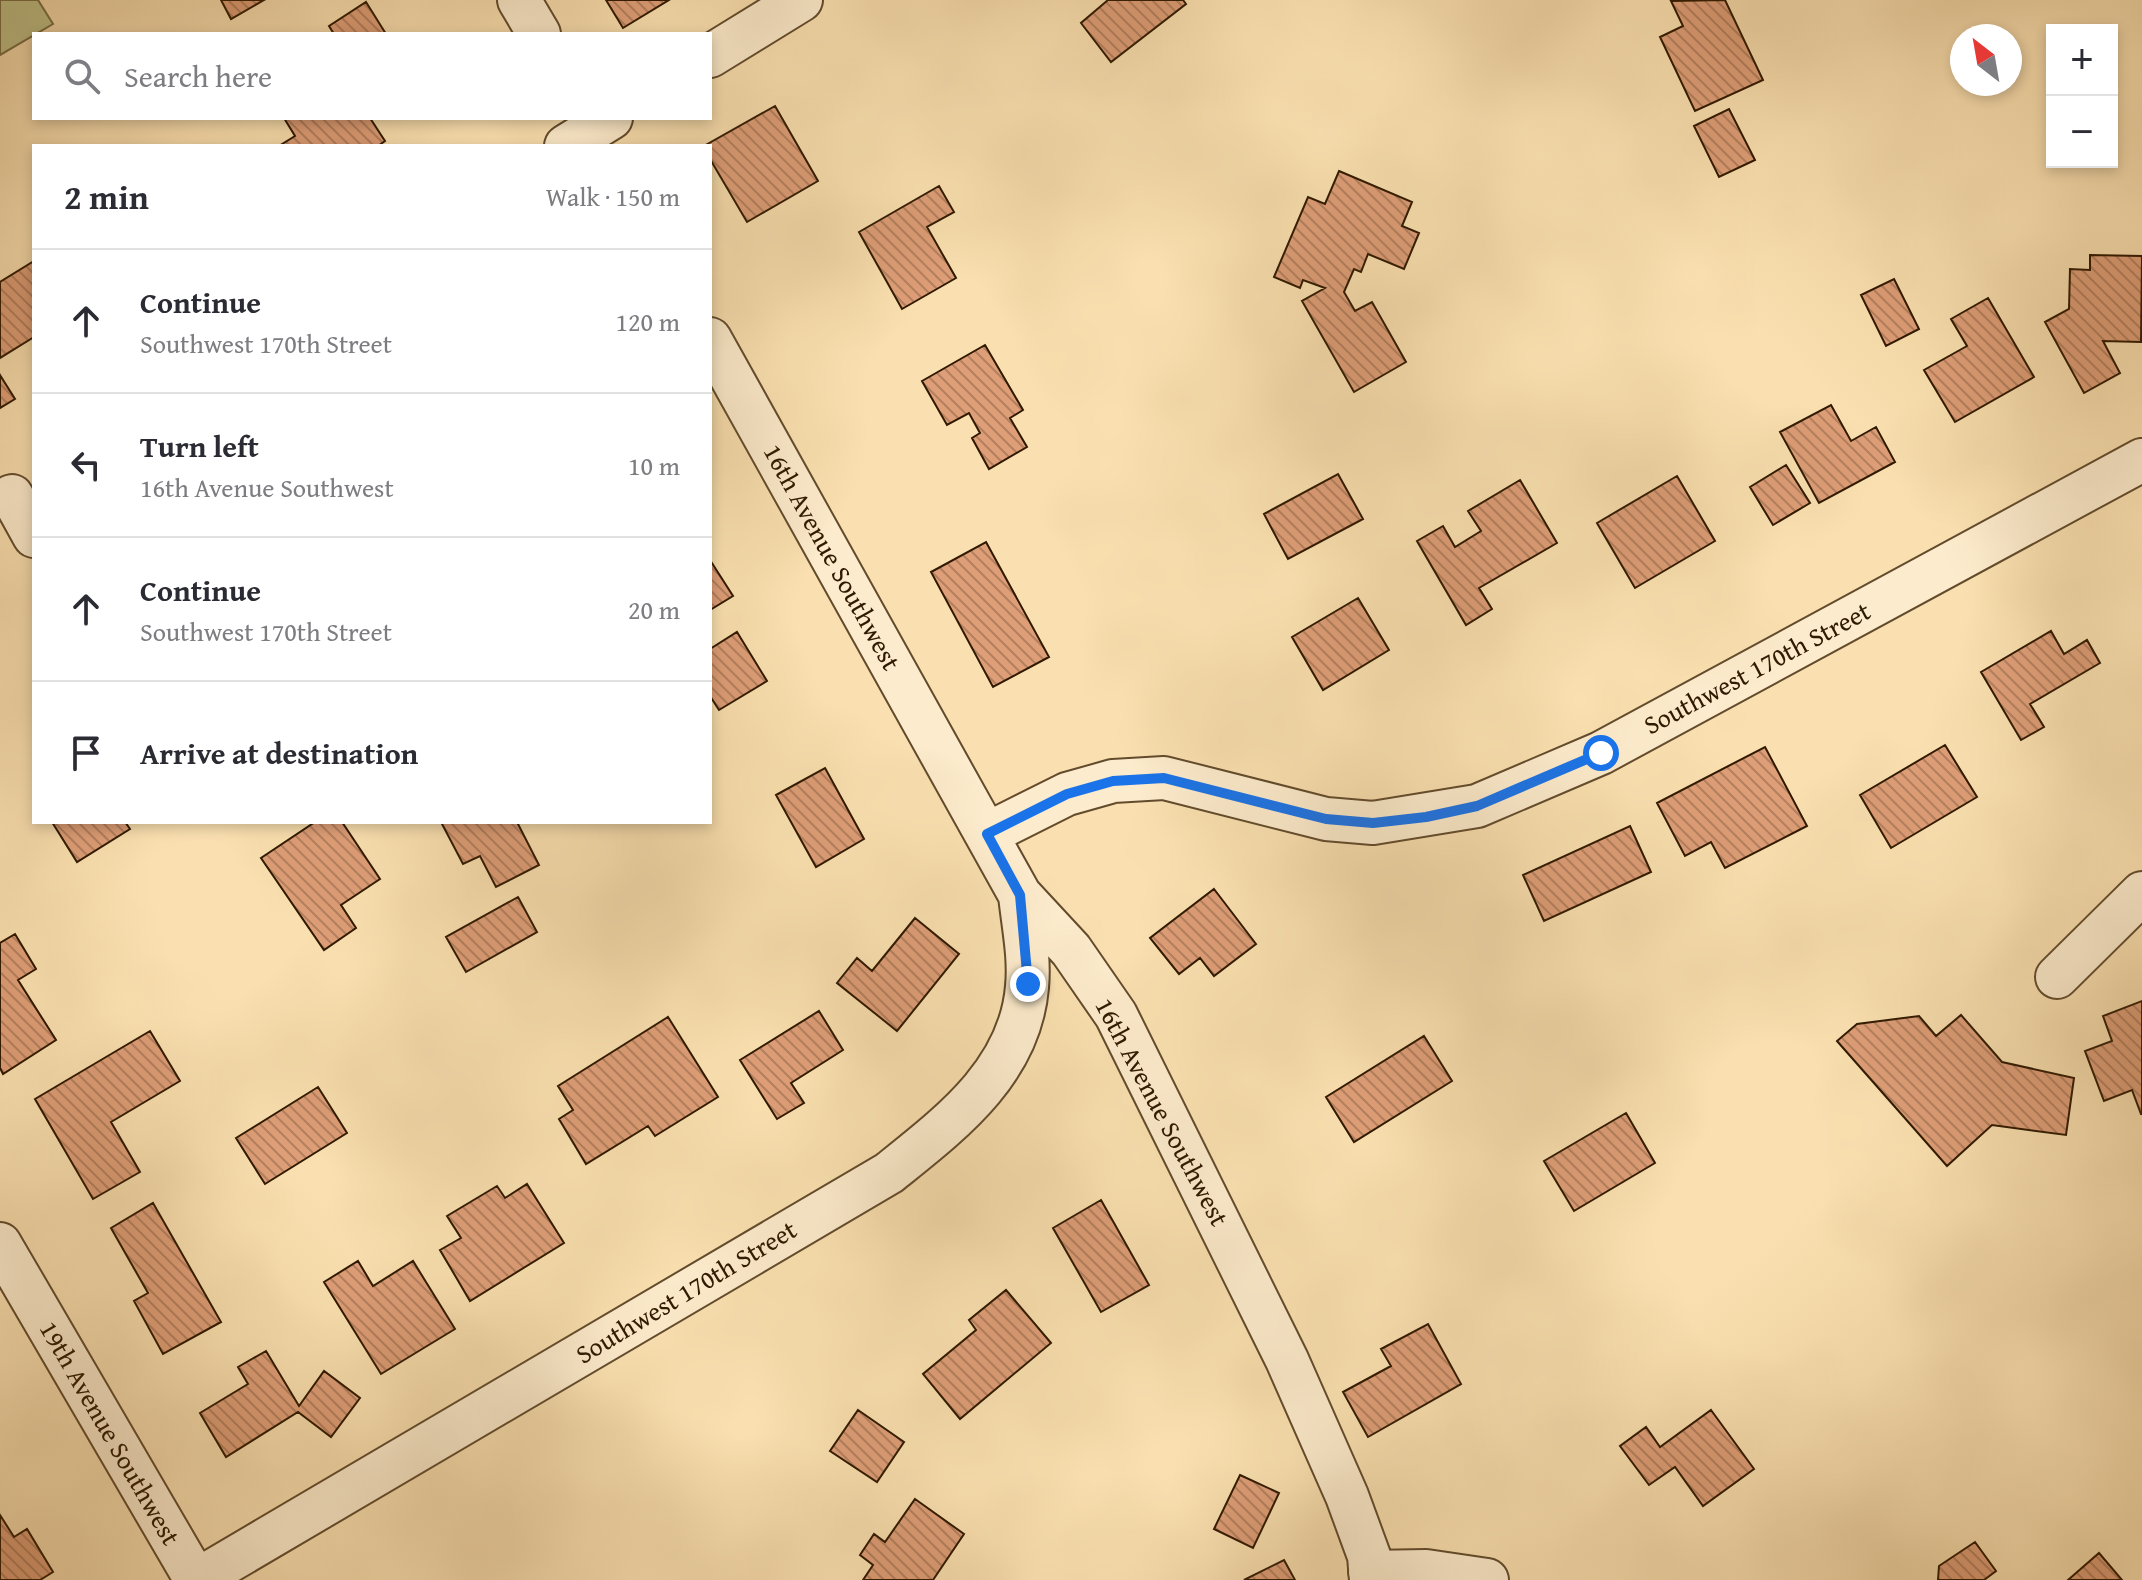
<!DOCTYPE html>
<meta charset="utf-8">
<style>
:root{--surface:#fff;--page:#f7f7f7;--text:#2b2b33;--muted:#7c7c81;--line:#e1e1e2}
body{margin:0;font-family:"Gentium Book Plus",serif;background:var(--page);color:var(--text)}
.controls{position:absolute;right:24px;top:24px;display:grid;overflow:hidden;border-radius:0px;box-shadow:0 4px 12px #0003}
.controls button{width:72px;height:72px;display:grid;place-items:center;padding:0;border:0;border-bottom:2px solid var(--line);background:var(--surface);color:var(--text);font:40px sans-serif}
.compass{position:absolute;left:1950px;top:24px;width:72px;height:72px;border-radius:50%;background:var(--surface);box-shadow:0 4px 12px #0003;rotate:329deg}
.stop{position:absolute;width:24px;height:24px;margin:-18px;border:6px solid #1a73e8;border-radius:50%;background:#fff}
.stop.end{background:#1a73e8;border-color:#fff;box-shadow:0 2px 8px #0008}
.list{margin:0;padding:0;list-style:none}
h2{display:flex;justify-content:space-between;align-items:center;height:104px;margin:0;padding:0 32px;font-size:34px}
h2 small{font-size:26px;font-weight:400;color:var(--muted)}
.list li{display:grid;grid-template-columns:52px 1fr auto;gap:24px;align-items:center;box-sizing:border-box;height:144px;padding:0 32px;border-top:2px solid var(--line)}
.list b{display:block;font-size:30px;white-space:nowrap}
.list p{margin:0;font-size:26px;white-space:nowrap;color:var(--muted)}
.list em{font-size:26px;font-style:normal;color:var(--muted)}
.icon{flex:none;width:44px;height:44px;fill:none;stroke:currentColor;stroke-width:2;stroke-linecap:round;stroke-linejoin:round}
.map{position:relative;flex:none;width:2142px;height:1580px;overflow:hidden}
.search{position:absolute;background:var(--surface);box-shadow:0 4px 12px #0003;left:32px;top:32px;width:680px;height:88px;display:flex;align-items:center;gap:20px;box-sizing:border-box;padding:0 28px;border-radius:0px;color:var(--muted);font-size:30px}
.panel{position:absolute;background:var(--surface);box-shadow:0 4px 12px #0003;left:32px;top:144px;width:680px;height:680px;border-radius:0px}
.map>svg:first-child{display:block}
.pitch{fill:#c0c28a;stroke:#786e45;stroke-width:2}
.building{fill:url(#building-back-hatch);stroke:#2f1900;stroke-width:2}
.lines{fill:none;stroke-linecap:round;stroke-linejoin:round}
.minor-casing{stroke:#624b2c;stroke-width:46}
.minor{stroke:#fcebcc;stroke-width:42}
.route{stroke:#1a73e8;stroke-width:10}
.labels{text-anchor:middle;stroke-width:6;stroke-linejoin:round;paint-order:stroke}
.street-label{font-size:26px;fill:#2f1900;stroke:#fcebcc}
</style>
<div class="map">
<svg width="2142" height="1580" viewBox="0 0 2142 1580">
<defs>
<pattern id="building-back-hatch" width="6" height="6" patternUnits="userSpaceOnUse" patternTransform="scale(2)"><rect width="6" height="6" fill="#de9e77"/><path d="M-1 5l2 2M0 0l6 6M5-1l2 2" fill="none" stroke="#b4805f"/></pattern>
</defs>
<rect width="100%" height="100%" fill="#fae0b0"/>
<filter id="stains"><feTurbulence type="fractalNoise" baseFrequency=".0025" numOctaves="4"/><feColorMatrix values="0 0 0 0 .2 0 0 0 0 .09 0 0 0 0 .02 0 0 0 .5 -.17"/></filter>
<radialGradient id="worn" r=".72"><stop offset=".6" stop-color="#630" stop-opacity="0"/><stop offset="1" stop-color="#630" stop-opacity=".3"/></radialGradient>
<!-- pitch -->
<path class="pitch" d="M0 0H38L53 24 0 55Z"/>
<!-- building -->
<path class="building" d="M221 0H264L231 19Z
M606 0H669L623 28Z
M1108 0H1183L1186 4 1111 62 1081 23Z
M1725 0 1763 80 1695 111 1660 37 1683 26 1671 1Z
M366 2 386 34H334L329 26Z
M775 106 818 181 747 222 710 159V146H704Z
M1729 109 1755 160 1719 177 1694 126Z
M284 118H370L385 141 378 146H279L295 136Z
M1339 171 1412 202 1402 226 1419 233 1404 269 1368 254 1361 272 1354 269 1344 292 1355 311 1372 302 1406 362 1354 392 1302 301 1325 288 1303 280 1300 288 1274 277 1308 197 1325 204Z
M939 186 954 212 927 227 956 278 902 309 859 232Z
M2090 255 2142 256 2141 342 2103 341 2120 373 2084 393 2045 322 2069 309 2070 269 2090 270Z
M34 261V337L0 358V282Z
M1894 279 1919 329 1886 346 1861 295Z
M1988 298 2034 377 1955 422 1924 370 1967 346 1951 319Z
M985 345 1023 410 1010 418 1027 447 989 469 972 438 980 433 969 413 947 425 922 381Z
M0 375 15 399 0 408Z
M1831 405 1851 441 1876 427 1895 462 1819 503 1780 432Z
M1786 465 1810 503 1773 525 1750 487Z
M1338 474 1363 519 1288 559 1264 514Z
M1677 476 1715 541 1635 588 1597 523Z
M1520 480 1557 543 1479 588 1492 609 1466 625 1417 541 1443 526 1455 547 1481 531 1468 511Z
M986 542 1049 657 993 687 931 572Z
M710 560 733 596 710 610Z
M1358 598 1389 650 1323 690 1292 637Z
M2051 631 2064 654 2087 640 2100 663 2030 704 2044 727 2021 740 1981 672Z
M737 632 767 681 719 710 710 696V649Z
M1945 745 1977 797 1891 848 1860 795Z
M1765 747 1807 826 1725 868 1711 842 1685 856 1657 803Z
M825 768 864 839 816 867 776 795Z
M52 822H125L130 829 77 862Z
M315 822H342L380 879 341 905 356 928 324 950 261 858Z
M441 822H517L539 865 496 887 480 856 463 864Z
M1630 826 1651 872 1544 921 1523 875Z
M1214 889 1256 944 1214 976 1200 958 1179 974 1150 938Z
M518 897 537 932 466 972 446 937Z
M915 918 959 954 897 1031 837 983 857 958 872 971Z
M15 934 36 969 18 980 56 1040 3 1074 0 1068V943Z
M2142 1001V1114H2141L2132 1090 2104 1101 2085 1051 2112 1041 2103 1016Z
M819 1011 843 1050 791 1083 804 1103 777 1119 740 1060Z
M1961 1015 2002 1062 2074 1078 2066 1135 1992 1125 1947 1166 1837 1041 1857 1024 1919 1016 1936 1036Z
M668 1017 718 1097 655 1136 648 1126 586 1164 559 1119 573 1110 558 1086Z
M150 1031 180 1081 111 1122 140 1172 93 1199 35 1099Z
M1424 1036 1452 1081 1354 1142 1326 1097Z
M318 1087 347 1133 265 1184 236 1138Z
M1626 1113 1655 1163 1574 1211 1544 1161Z
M527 1184 564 1243 470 1301 440 1250 461 1238 447 1216 497 1186 505 1198Z
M1101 1200 1149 1285 1101 1312 1053 1228Z
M153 1203 221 1322 163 1354 134 1301 148 1293 111 1228Z
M358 1261 373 1286 413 1261 455 1329 381 1374 324 1282Z
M1006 1290 1051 1343 960 1419 923 1374 976 1330 969 1320Z
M1428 1324 1461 1384 1368 1437 1343 1392 1391 1366 1381 1349Z
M266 1351 299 1406 324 1371 360 1398 331 1437 298 1412 226 1457 200 1413 248 1384 238 1367Z
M858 1410 904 1442 877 1482 830 1451Z
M1711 1410 1754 1469 1703 1506 1675 1467 1649 1485 1620 1446 1646 1427 1660 1447Z
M1240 1475 1279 1493 1253 1548 1214 1529Z
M915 1499 964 1534 933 1580H863L873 1565 860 1555 874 1534 885 1542Z
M0 1515 14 1537 27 1529 53 1572 40 1580H0Z
M1975 1542 1996 1571 1984 1580H1938L1939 1566Z
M2099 1553 2122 1580H2068Z
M1284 1560 1295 1580H1244Z"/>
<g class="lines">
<!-- minor casing -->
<g class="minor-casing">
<path id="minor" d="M519 0 539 34
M710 56 801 0
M566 146 611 118
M710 339 1020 895 1071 950 1116 1015 1287 1360 1347 1496 1369 1556 1371 1580
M12 496 34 536
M987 834 1067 794 1113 781 1164 778 1326 819 1373 823 1477 806 1601 753 2142 460
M2057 977 2142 893
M0 1244 196 1580
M1370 1572 1426 1571 1487 1580
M197 1580 889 1173C950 1124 1020 1072 1027 987 1030 956 1023 925 1020 895"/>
</g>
<!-- minor -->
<use href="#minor" class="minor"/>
</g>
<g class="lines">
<!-- route -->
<path class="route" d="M1028 984 1020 895 987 834 1067 794 1113 781 1164 778 1326 819 1373 823 1426 817 1477 806 1601 753"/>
</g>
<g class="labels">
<!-- street labels -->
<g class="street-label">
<text transform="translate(832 557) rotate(61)" y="9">16th Avenue Southwest</text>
<text transform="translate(1757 668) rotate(-28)" y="9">Southwest 170th Street</text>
<text transform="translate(1162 1112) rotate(62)" y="9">16th Avenue Southwest</text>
<text transform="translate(686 1292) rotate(-31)" y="9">Southwest 170th Street</text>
<text transform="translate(110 1433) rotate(60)" y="9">19th Avenue Southwest</text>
</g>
</g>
<rect width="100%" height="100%" filter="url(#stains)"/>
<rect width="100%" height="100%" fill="url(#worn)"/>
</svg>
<div class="controls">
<button>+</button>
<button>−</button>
</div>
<svg class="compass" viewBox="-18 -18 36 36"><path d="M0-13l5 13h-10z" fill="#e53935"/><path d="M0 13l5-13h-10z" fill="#7c7c81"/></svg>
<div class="stop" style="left:1601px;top:753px"></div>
<div class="stop end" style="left:1028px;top:984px"></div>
<div class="search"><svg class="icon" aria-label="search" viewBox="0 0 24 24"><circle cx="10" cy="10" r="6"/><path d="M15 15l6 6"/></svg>Search here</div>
<section class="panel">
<h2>2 min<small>Walk · 150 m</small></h2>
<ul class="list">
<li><svg class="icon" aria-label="ahead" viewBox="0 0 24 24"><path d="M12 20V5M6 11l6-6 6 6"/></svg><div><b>Continue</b><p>Southwest 170th Street</p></div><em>120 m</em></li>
<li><svg class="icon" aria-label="left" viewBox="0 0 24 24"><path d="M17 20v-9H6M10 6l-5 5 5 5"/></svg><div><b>Turn left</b><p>16th Avenue Southwest</p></div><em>10 m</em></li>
<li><svg class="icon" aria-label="ahead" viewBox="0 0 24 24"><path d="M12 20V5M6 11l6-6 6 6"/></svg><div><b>Continue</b><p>Southwest 170th Street</p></div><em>20 m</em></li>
<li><svg class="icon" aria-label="arrive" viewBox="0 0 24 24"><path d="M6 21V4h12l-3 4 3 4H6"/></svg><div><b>Arrive at destination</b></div></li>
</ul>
</section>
</div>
